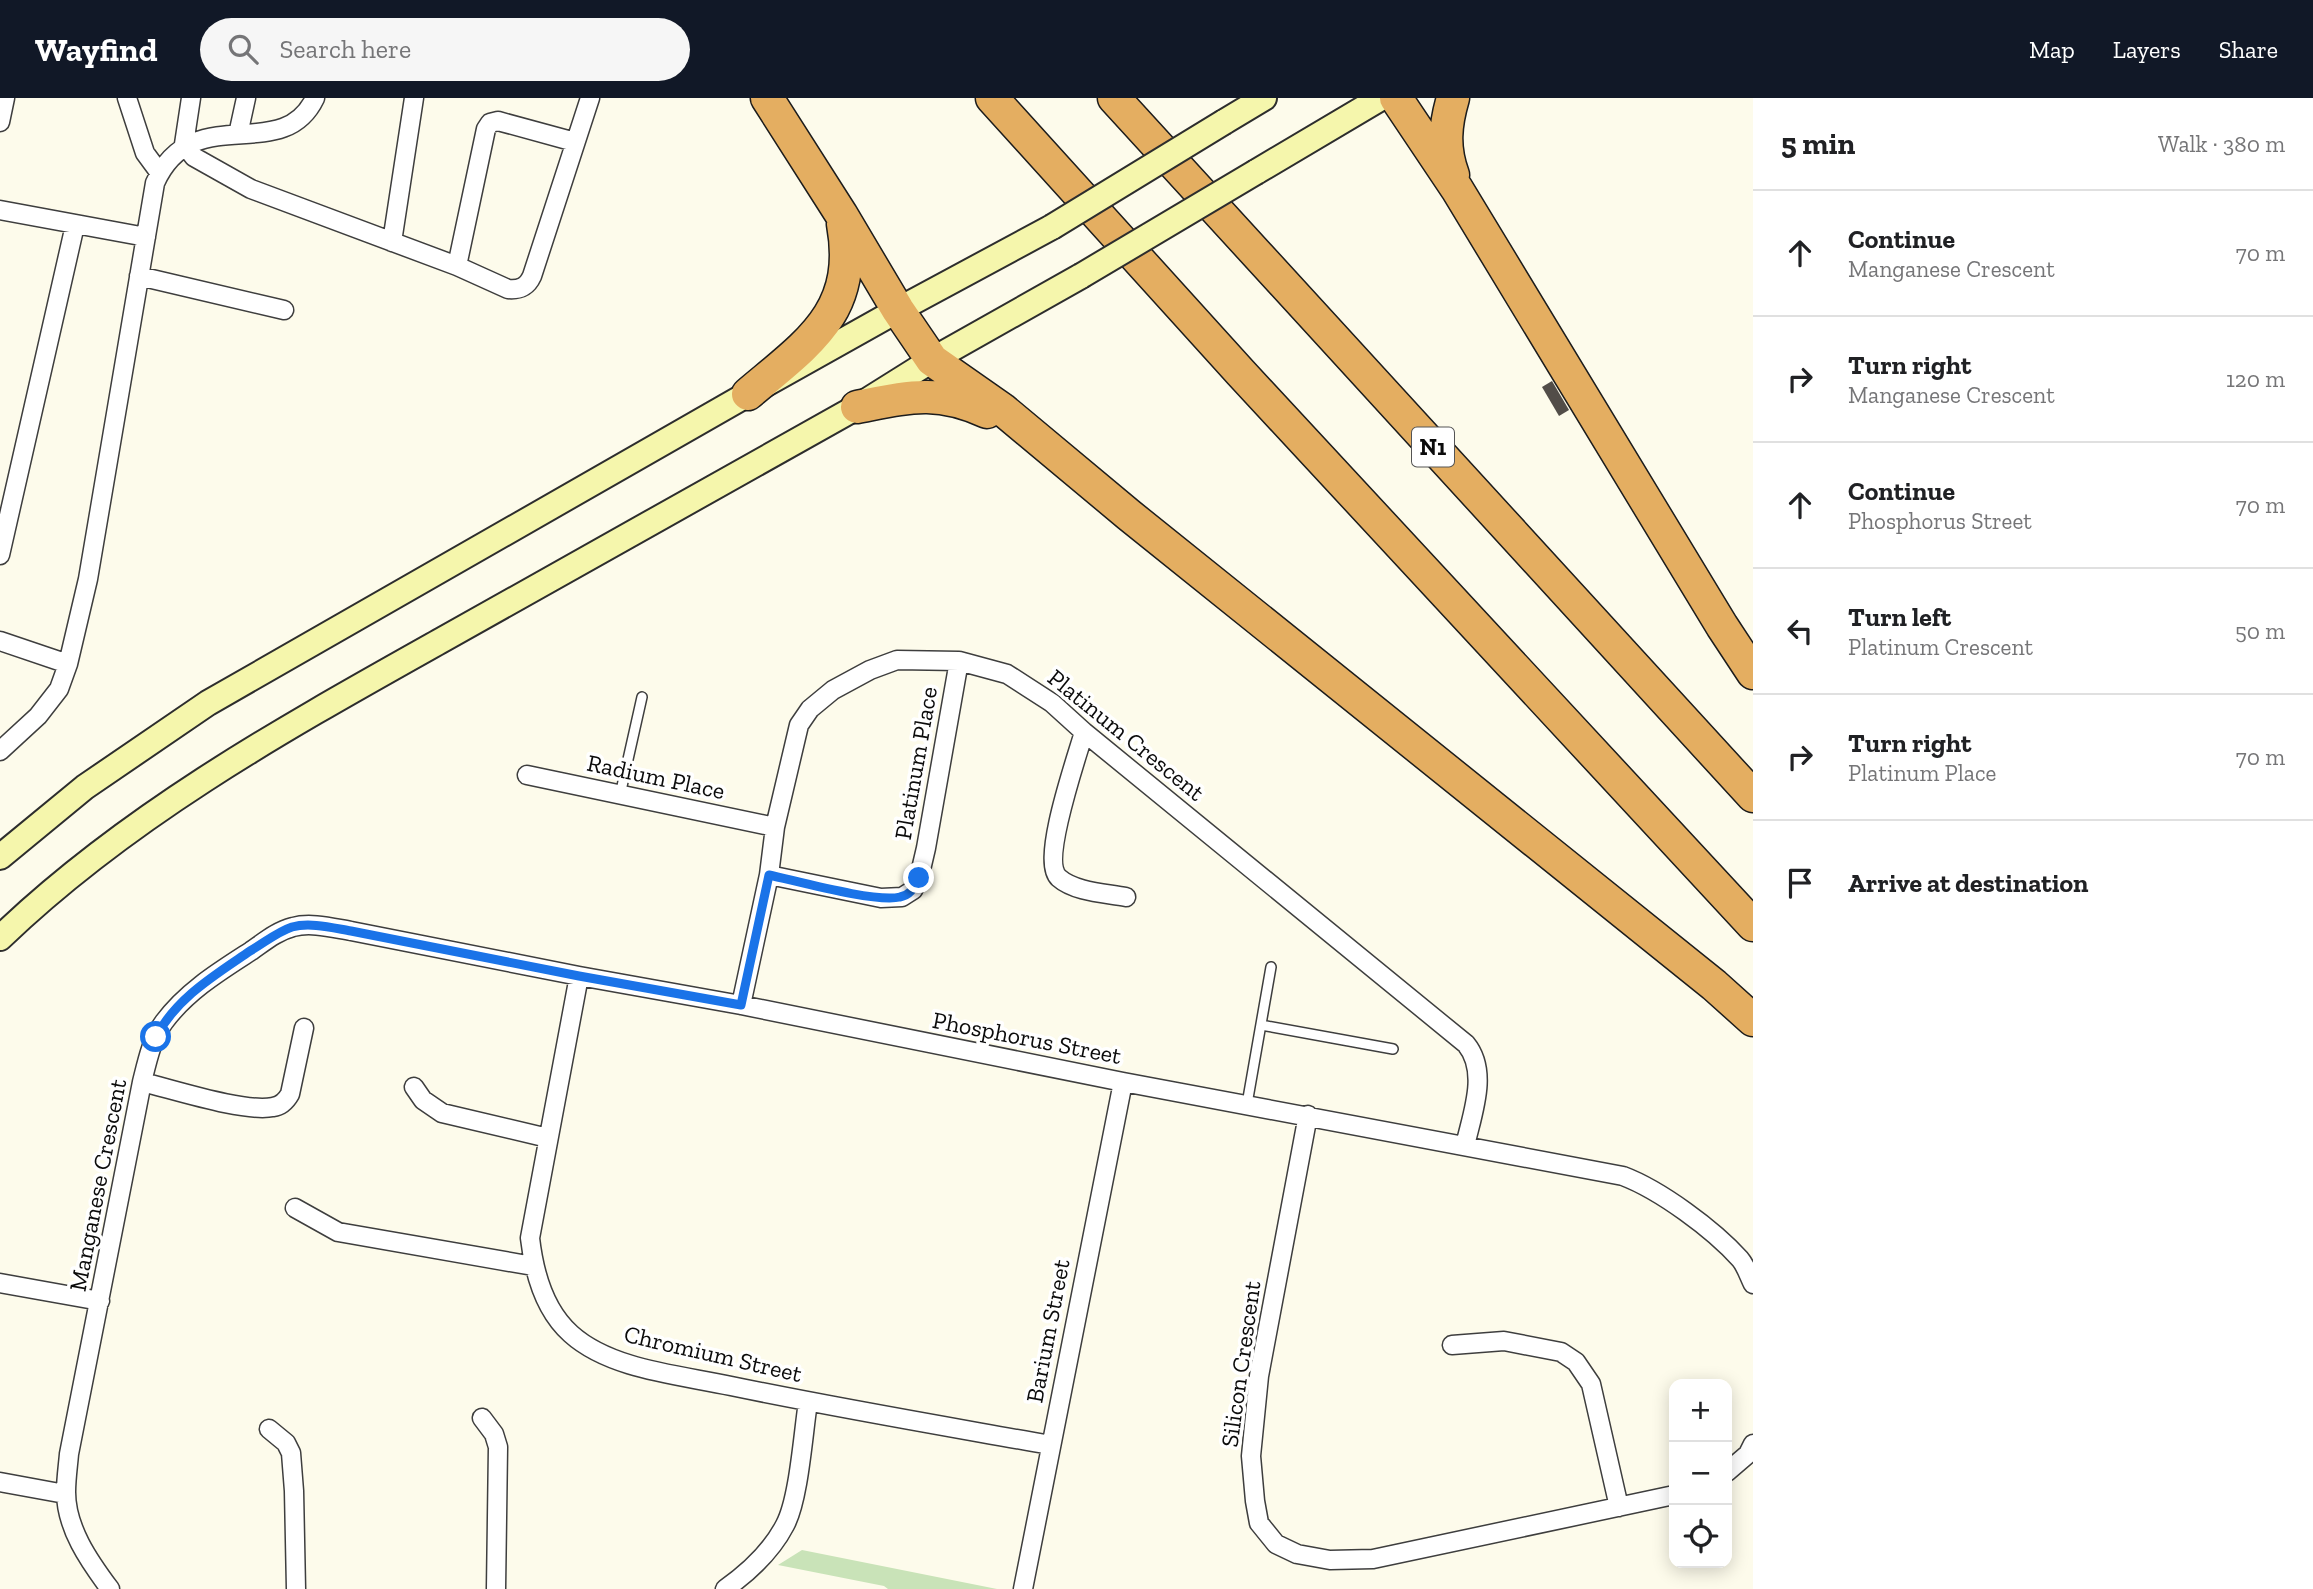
<!DOCTYPE html>
<meta charset="utf-8">
<style>
:root{--surface:#fff;--page:#f6f6f6;--text:#202124;--muted:#757577;--line:#e0e0e0;--accent:#111827}
body{margin:0;font-family:"Zilla Slab",serif;background:var(--page);color:var(--text)}
.controls{position:absolute;right:21px;bottom:21px;display:grid;overflow:hidden;border-radius:14px;box-shadow:0 4px 18px #0003}
.controls button{width:63px;height:63px;display:grid;place-items:center;padding:0;border:0;border-bottom:2px solid var(--line);background:var(--surface);color:var(--text);font:35px sans-serif}
.stop{position:absolute;width:21px;height:21px;margin:-16px;border:5px solid #1a73e8;border-radius:50%;background:#fff}
.stop.end{background:#1a73e8;border-color:#fff;box-shadow:0 2px 7px #0008}
.list{margin:0;padding:0;list-style:none}
h2{display:flex;justify-content:space-between;align-items:center;height:91px;margin:0;padding:0 28px;font-size:30px}
h2 small{font-size:23px;font-weight:400;color:var(--muted)}
.list li{display:grid;grid-template-columns:46px 1fr auto;gap:21px;align-items:center;box-sizing:border-box;height:126px;padding:0 28px;border-top:2px solid var(--line)}
.list b{display:block;font-size:26px;white-space:nowrap}
.list p{margin:0;font-size:23px;white-space:nowrap;color:var(--muted)}
.list em{font-size:23px;font-style:normal;color:var(--muted)}
.icon{flex:none;width:38px;height:38px;fill:none;stroke:currentColor;stroke-width:2;stroke-linecap:round;stroke-linejoin:round}
.map{position:relative;flex:none;width:1753px;height:1491px;overflow:hidden}
header{display:flex;align-items:center;gap:42px;box-sizing:border-box;height:98px;padding:0 35px;background:var(--accent);color:#fff}
header strong{font-size:33px}
nav{display:flex;gap:38px;margin-inline-start:auto;font-size:24px}
.search{width:490px;height:63px;background:var(--page);display:flex;align-items:center;gap:18px;box-sizing:border-box;padding:0 24px;border-radius:38px;color:var(--muted);font-size:26px}
main{display:flex}
aside{flex:1;background:var(--surface)}
.map>svg:first-child{display:block}
.green{fill:#c9e3b8}
.building{fill:#524d48}
.lines{fill:none;stroke-linecap:round;stroke-linejoin:round}
.lane-casing{stroke:#3e3e3e;stroke-width:12}
.street-casing{stroke:#3e3e3e;stroke-width:21}
.secondary-casing{stroke:#2d2d2d;stroke-width:28}
.highway-casing{stroke:#1c1c1c;stroke-width:35}
.lane{stroke:#fff;stroke-width:9}
.street{stroke:#fff;stroke-width:18}
.secondary{stroke:#f5f6ac;stroke-width:24}
.highway{stroke:#e4ae61;stroke-width:32}
.secondary-bridge-casing{stroke:#2d2d2d;stroke-width:28;stroke-linecap:butt}
.secondary-bridge{stroke:#f5f6ac;stroke-width:24}
.route{stroke:#1a73e8;stroke-width:9}
.labels{text-anchor:middle;stroke-width:7;stroke-linejoin:round;paint-order:stroke}
.shield{fill:#fff;stroke:#545454;stroke-width:2}
.shield-label{font-size:23px;font-weight:bold;fill:#0b0b0b}
.street-label{font-size:24px;fill:#0b0b0b;stroke:#fff}
</style>
<header>
<strong>Wayfind</strong>
<div class="search"><svg class="icon" aria-label="search" viewBox="0 0 24 24"><circle cx="10" cy="10" r="6"/><path d="M15 15l6 6"/></svg>Search here</div>
<nav><a>Map</a><a>Layers</a><a>Share</a></nav>
</header>
<main>
<div class="map">
<svg width="1753" height="1491" viewBox="0 0 1753 1491">
<rect width="100%" height="100%" fill="#fdfbeb"/>
<!-- green -->
<path class="green" d="M802 1452 997 1491H888L884 1488 778 1467Z"/>
<!-- building -->
<path class="building" d="M1552 283 1569 312 1559 318 1542 289Z"/>
<g class="lines">
<!-- lane casing -->
<g class="lane-casing">
<path id="lane" d="M620 697 642 599
M1261 927 1393 951
M1247 1006 1271 869"/>
</g>
<!-- street casing -->
<g class="street-casing">
<path id="street" d="M127 0 145 55 159 74
M191 0 184 46 194 59 251 91 457 168 508 191C520 192 527 189 532 178L590 0
M0 24 5 0
M239 32 246 0
M0 112 146 139
M392 144 414 0
M457 168 486 31 490 25 498 23 575 44
M139 178 284 212
M0 457 75 127
M0 543 68 566
M1084 634C1077 659 1040 763 1059 780 1075 794 1105 795 1126 799
M0 653 38 618 59 591 68 566 88 481 155 85C193 0 282 69 315 0
M527 677 775 729
M769 777 881 800 902 799 913 792 919 780 926 750 959 563
M579 878 530 1140C534 1175 544 1212 571 1236 611 1272 681 1277 731 1288 837 1310 944 1328 1050 1347
M741 907 769 777 775 729 799 627 810 611 833 592 870 572 897 562 959 563 1007 576 1052 605 1084 634 1466 946C1489 974 1472 1016 1465 1048
M142 984C172 991 245 1015 273 1009 281 1008 286 1003 290 996L304 930
M414 989 423 1002 442 1015 548 1040
M1308 1017 1259 1278 1251 1358 1255 1403 1259 1425 1276 1446 1297 1456 1330 1462 1373 1461 1674 1397
M295 1110 338 1134 533 1168
M0 1185 100 1203
M1452 1247 1504 1243 1561 1254 1576 1264 1591 1286 1619 1409
M482 1320 494 1336 498 1349 496 1491
M269 1331 286 1345 291 1355 294 1393 296 1491
M1727 1374 1748 1356 1753 1346
M0 1384 65 1396
M110 1491C89 1463 66 1430 66 1394 66 1381 68 1368 69 1356L142 984C147 964 152 940 164 924 187 893 220 873 251 853 264 844 277 833 293 829 311 824 333 830 351 833L579 878 741 907 1123 984 1623 1078C1660 1092 1713 1131 1740 1161 1746 1168 1749 1178 1753 1186
M725 1491C749 1474 771 1454 785 1427 799 1401 803 1336 808 1304
M1023 1491 1123 984"/>
</g>
<!-- secondary casing -->
<g class="secondary-casing">
<path id="secondary" d="M1224 24 1264 0
M1256 74 1381 0
M0 759 85 689 208 605 748 296 898 212 1052 129
M0 840C129 716 287 629 442 542 580 464 719 387 857 309L932 262 1081 178"/>
</g>
<!-- highway casing -->
<g class="highway-casing">
<path id="highway" d="M767 0 841 116 898 212 932 262 1002 311 1129 417 1714 887 1753 922
M992 0 1241 275 1753 827
M1114 0 1753 698
M1396 0 1457 91 1722 528 1753 575
M1453 77C1443 50 1445 27 1453 0
M748 296C808 245 859 214 843 126
M857 309C909 299 936 291 987 314"/>
</g>
<!-- lane -->
<use href="#lane" class="lane"/>
<!-- street -->
<use href="#street" class="street"/>
<!-- secondary -->
<use href="#secondary" class="secondary"/>
<!-- highway -->
<use href="#highway" class="highway"/>
<!-- secondary-bridge casing -->
<g class="secondary-bridge-casing">
<path id="secondary-bridge" d="M1052 129 1224 24
M1081 178 1256 74"/>
</g>
<!-- secondary-bridge -->
<use href="#secondary-bridge" class="secondary-bridge"/>
</g>
<g class="lines">
<!-- route -->
<path class="route" d="M156 939C176 900 215 877 250 853 264 845 277 834 292 829 310 824 333 830 351 833L579 878 741 907 769 777C797 783 876 805 900 799 911 797 914 789 919 780"/>
</g>
<g class="labels">
<!-- shield labels -->
<rect class="shield" x="1412" y="329.5" width="42" height="39" rx="5"/>
<g class="shield-label">
<text x="1433" y="357">N1</text>
</g>
<!-- street labels -->
<g class="street-label">
<text transform="translate(1126 637) rotate(39)" y="8">Platinum Crescent</text>
<text transform="translate(916 665) rotate(-80)" y="8">Platinum Place</text>
<text transform="translate(656 679) rotate(12)" y="8">Radium Place</text>
<text transform="translate(1027 940) rotate(11)" y="8">Phosphorus Street</text>
<text transform="translate(98 1087) rotate(-79)" y="8">Manganese Crescent</text>
<text transform="translate(1048 1233) rotate(-79)" y="8">Barium Street</text>
<text transform="translate(713 1256) rotate(13)" y="8">Chromium Street</text>
<text transform="translate(1241 1266) rotate(-82)" y="8">Silicon Crescent</text>
</g>
</g>
</svg>
<div class="controls">
<button>+</button>
<button>−</button>
<button><svg class="icon" aria-label="locate" viewBox="0 0 24 24"><circle cx="12" cy="12" r="6"/><path d="M12 2v4M12 18v4M2 12h4M18 12h4"/></svg></button>
</div>
<div class="stop" style="left:156px;top:939px"></div>
<div class="stop end" style="left:919px;top:780px"></div>
</div>
<aside>
<h2>5 min<small>Walk · 380 m</small></h2>
<ul class="list">
<li><svg class="icon" aria-label="ahead" viewBox="0 0 24 24"><path d="M12 20V5M6 11l6-6 6 6"/></svg><div><b>Continue</b><p>Manganese Crescent</p></div><em>70 m</em></li>
<li><svg class="icon" aria-label="right" viewBox="0 0 24 24"><path d="M7 20v-9h11M14 6l5 5-5 5"/></svg><div><b>Turn right</b><p>Manganese Crescent</p></div><em>120 m</em></li>
<li><svg class="icon" aria-label="ahead" viewBox="0 0 24 24"><path d="M12 20V5M6 11l6-6 6 6"/></svg><div><b>Continue</b><p>Phosphorus Street</p></div><em>70 m</em></li>
<li><svg class="icon" aria-label="left" viewBox="0 0 24 24"><path d="M17 20v-9H6M10 6l-5 5 5 5"/></svg><div><b>Turn left</b><p>Platinum Crescent</p></div><em>50 m</em></li>
<li><svg class="icon" aria-label="right" viewBox="0 0 24 24"><path d="M7 20v-9h11M14 6l5 5-5 5"/></svg><div><b>Turn right</b><p>Platinum Place</p></div><em>70 m</em></li>
<li><svg class="icon" aria-label="arrive" viewBox="0 0 24 24"><path d="M6 21V4h12l-3 4 3 4H6"/></svg><div><b>Arrive at destination</b></div></li>
</ul>
</aside>
</main>
